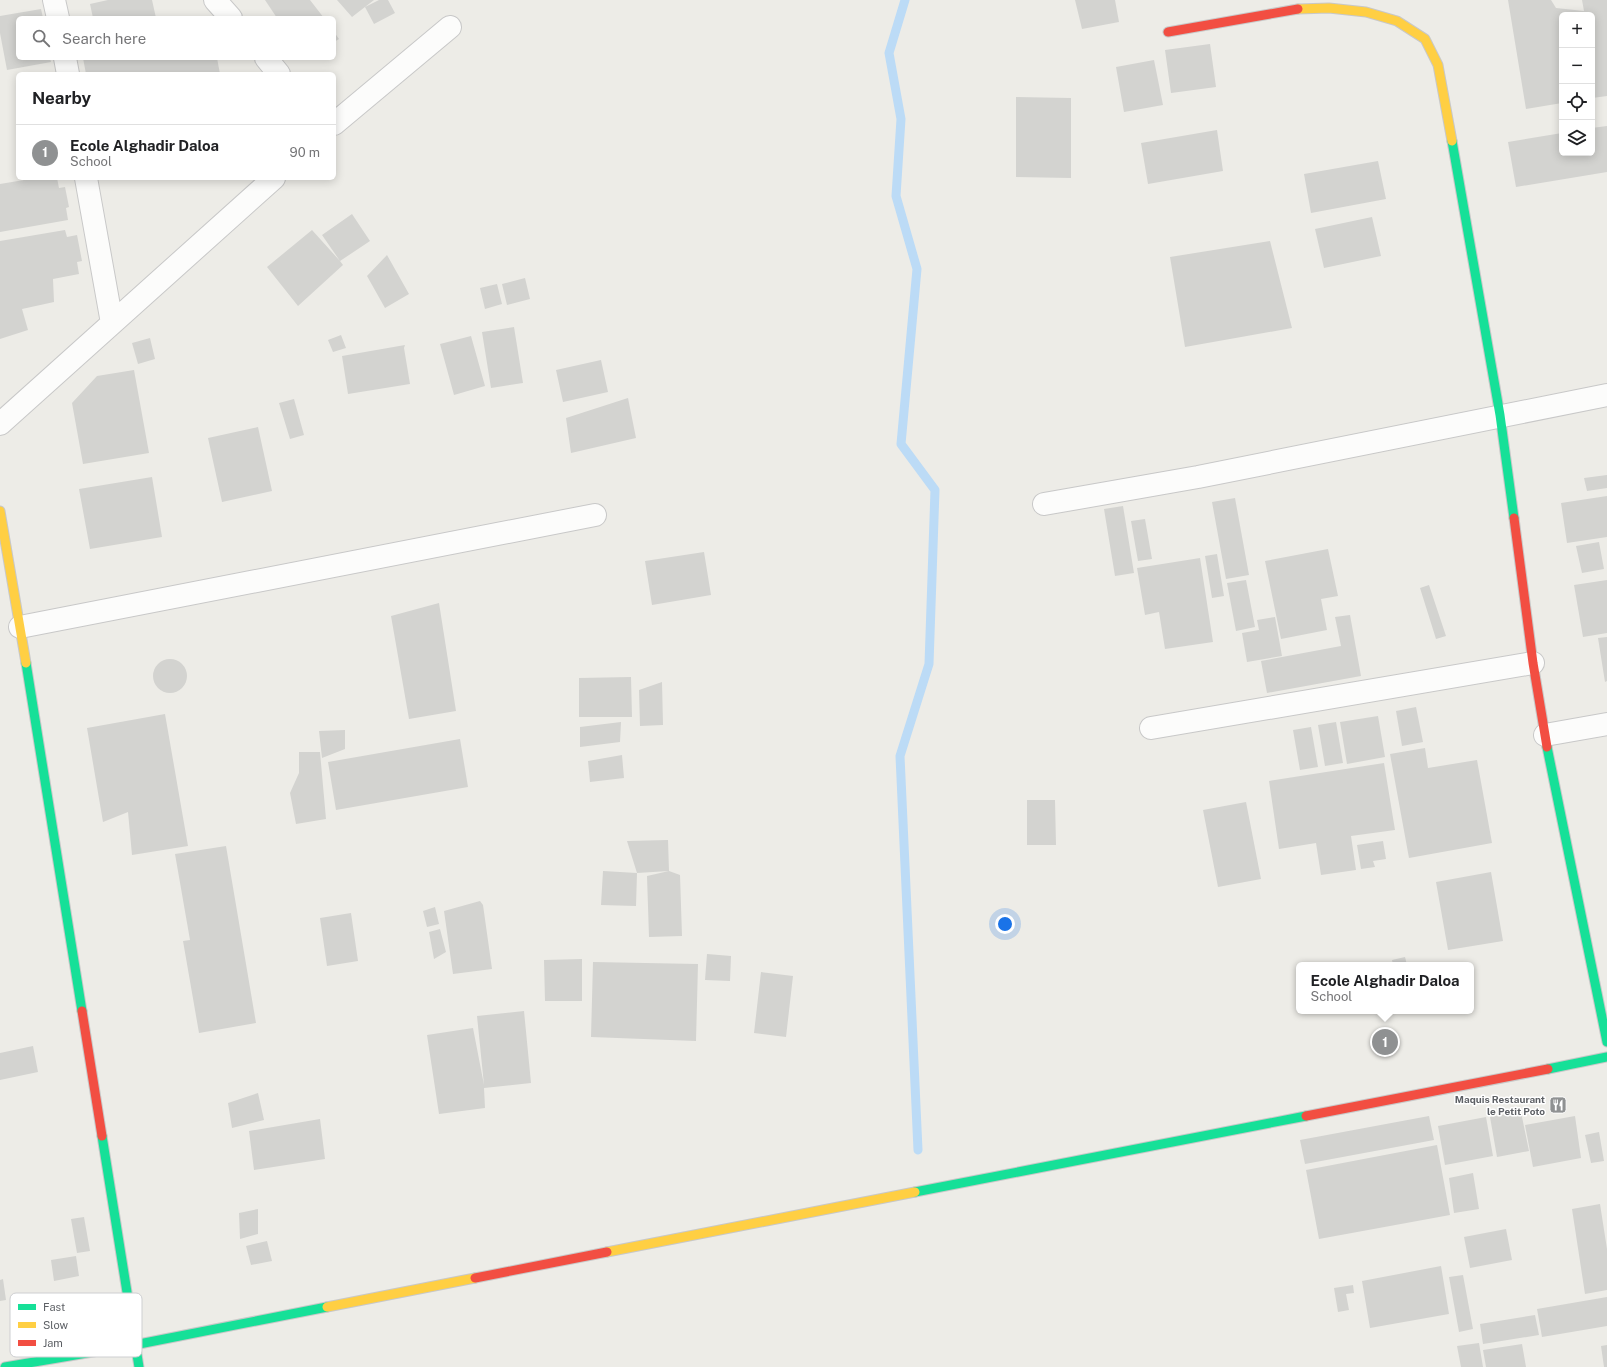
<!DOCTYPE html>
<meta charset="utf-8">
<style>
:root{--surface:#fff;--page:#f6f6f6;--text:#202124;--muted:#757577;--line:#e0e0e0;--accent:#8f9192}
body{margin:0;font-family:"Public Sans",sans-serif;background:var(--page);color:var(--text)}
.controls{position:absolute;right:12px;top:12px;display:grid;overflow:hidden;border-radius:6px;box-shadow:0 2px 10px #0003}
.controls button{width:36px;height:36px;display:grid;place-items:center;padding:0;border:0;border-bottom:1px solid var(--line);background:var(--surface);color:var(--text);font:20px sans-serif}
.you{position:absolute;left:1005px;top:924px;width:14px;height:14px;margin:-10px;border:3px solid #fff;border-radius:50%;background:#1a73e8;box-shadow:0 0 0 6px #1a73e833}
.badge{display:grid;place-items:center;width:26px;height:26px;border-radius:50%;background:var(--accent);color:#fff;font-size:13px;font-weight:700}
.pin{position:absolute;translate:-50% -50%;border:2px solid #fff;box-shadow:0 1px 4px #0006}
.popup{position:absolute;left:1296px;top:962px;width:178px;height:52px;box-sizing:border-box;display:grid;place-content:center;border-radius:6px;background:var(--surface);filter:drop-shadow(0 1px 3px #0005);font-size:13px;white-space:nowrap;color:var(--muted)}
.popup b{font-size:15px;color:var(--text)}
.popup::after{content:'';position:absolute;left:50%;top:100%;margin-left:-8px;border:8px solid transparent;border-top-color:var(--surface)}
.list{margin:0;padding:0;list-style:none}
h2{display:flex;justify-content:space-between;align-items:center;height:52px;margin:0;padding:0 16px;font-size:17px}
h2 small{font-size:13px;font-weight:400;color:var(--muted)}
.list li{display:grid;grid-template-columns:26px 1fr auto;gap:12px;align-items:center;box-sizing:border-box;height:56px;padding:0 16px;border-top:1px solid var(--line)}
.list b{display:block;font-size:15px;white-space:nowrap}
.list p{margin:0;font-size:13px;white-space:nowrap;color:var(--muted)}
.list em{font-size:13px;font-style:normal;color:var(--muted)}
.icon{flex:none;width:22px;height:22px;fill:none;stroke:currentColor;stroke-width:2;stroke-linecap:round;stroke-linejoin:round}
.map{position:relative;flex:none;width:1607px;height:1367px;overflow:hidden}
.search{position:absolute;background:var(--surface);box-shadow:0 2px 10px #0003;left:16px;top:16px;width:320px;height:44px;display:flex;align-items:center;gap:10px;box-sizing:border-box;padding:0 14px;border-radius:6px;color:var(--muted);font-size:15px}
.panel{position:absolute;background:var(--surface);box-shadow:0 2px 10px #0003;left:16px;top:72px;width:320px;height:108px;border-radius:6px}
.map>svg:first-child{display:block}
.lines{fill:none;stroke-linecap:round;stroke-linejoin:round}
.stream{stroke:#bcdbf6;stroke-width:9}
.building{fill:#d3d3d0}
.street-casing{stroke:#c8c8c8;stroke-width:24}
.fast-casing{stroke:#c8c8c8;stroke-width:11}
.slow-casing{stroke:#c8c8c8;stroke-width:11}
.jam-casing{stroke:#c8c8c8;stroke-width:11}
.street{stroke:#fcfcfb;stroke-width:22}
.fast{stroke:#16e098;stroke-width:9}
.slow{stroke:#ffcf43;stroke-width:9}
.jam{stroke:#f24e42;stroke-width:9}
.labels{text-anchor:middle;stroke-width:3;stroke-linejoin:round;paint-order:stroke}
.poi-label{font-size:10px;font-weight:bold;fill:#5d6065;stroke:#fff;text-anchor:end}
.key{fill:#fff;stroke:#cecfd1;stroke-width:1}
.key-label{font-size:11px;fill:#5d6065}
</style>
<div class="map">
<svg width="1607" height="1367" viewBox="0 0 1607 1367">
<rect width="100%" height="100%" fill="#edece7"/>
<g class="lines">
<!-- stream -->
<path class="stream" d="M905 0 889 53 901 119 896 196 917 269 901 444 935 490 929 664 900 756 918 1150"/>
</g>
<!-- building -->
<path class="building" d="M108 0H152L156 18H93L90 4Z
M265 0H310L324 18H277Z
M337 0H374L352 17Z
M379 0H388L395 13 374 24 365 7Z
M1075 0H1115L1119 22 1082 29Z
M1508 0H1551L1556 8 1584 11 1582 0H1607V96L1592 98V15H1562V103L1526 109Z
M41 9 43 18H18V58H50L51 62 7 70 0 33V16Z
M334 32 339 39 334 42Z
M1210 44 1216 87 1171 93 1165 50Z
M83 58H217L220 74H86Z
M1154 60 1163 105 1124 112 1116 67Z
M1016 97 1071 98V178L1016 177Z
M1607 126V172L1516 187 1508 142 1562 133V153H1592V128Z
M1217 130 1223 171 1148 184 1141 143Z
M1378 161 1386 199 1311 213 1304 174Z
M36 178H57L59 188 65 187 69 207 66 208 68 220 0 232V184Z
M352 214 370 241 340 261 343 265 298 306 267 267 312 230 340 261 322 235Z
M1372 217 1381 256 1324 268 1315 229Z
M65 230 67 237 77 235 82 261 77 262 79 274 53 279 54 302 22 309 28 330 0 339V241Z
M1270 241 1292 328 1185 347 1170 257Z
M387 255 409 294 385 308 367 276Z
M525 278 530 299 507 305 502 284Z
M497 284 502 304 485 309 480 288Z
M514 327 523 383 491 388 482 332Z
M341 335 346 348 333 352 328 340Z
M471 336 485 386 454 395 440 344Z
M150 338 155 359 138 364 132 343Z
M405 345 404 348 410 384 348 394 342 356Z
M601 360 608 392 563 402 556 370Z
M134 370 149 453 83 464 72 403 97 376Z
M628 398 636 438 571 453 566 418Z
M294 399 304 435 290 439 279 403Z
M258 427 272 491 222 502 208 438Z
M1607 475V488L1587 491 1584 478Z
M152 477 162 537 90 549 79 489Z
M1607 496V537L1567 543 1561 503Z
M1235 498 1249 575 1226 579 1212 502Z
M1123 506 1134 573 1115 576 1104 509Z
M1145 519 1152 559 1138 561 1131 521Z
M1599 542 1604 569 1582 573 1576 546Z
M1328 549 1338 596 1321 599 1327 630 1281 639 1265 561Z
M704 552 711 595 652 605 645 561Z
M1217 554 1224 596 1212 598 1205 556Z
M1200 558 1213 642 1165 649 1159 612 1145 615 1137 568Z
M1246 580 1255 627 1236 631 1227 583Z
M1607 580V633L1583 637 1574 585Z
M1429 585 1446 636 1436 639 1420 588Z
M439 603 456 711 409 719 391 616Z
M1350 615 1361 676 1267 693 1261 661 1341 646 1335 617Z
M1275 617 1282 656 1247 662 1242 633 1259 630 1257 620Z
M1607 637V681L1605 682 1598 638Z
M153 676a17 17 0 1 1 34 0a17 17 0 1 1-34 0Z
M631 677 632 717H579V678Z
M662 682 663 725 640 726 639 690Z
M1416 707 1423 742 1402 746 1396 711Z
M165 714 188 846 132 855 128 812 103 822 87 728Z
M1378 716 1385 757 1347 764 1340 722Z
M621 722 620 742 580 747V727Z
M1336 722 1343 763 1325 766 1318 725Z
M1311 727 1318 767 1300 770 1293 730Z
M345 730V749L322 758 319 731Z
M460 739 468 787 336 810 328 762Z
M1425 748 1428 768 1477 760 1492 843 1409 858 1390 754Z
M299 752H320L326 819 296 824 290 793 299 773Z
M622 755 624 778 590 782 588 761Z
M1384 763 1395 830 1351 836 1356 870 1321 875 1316 843 1279 849 1269 781Z
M1027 800H1055L1056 845H1027Z
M1246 802 1261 879 1218 887 1203 810Z
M668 840 669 871 637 873 636 906 601 905 603 871 637 873 627 841Z
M1383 841 1386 859 1373 861 1375 867 1361 869 1357 845Z
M226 846 256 1023 199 1033 183 941 190 940 175 854Z
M669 871 680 875 682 936 649 937 647 876Z
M1491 872 1503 941 1448 950 1436 882Z
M480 901 483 905 492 969 453 974 444 911Z
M435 907 439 924 427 927 423 911Z
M351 913 358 961 327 966 320 918Z
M440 929 446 952 434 959 429 932Z
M707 954 731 956 730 981 705 980Z
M1405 957 1407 965H1393L1392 960Z
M582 959V1001H545L544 960Z
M593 962 698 964 696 1041 591 1037Z
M761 972 793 976 786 1037 754 1033Z
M524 1011 531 1083 484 1088 485 1108 439 1114 427 1035 473 1028 484 1085 477 1016Z
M33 1046 38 1072 0 1080V1053Z
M258 1093 264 1120 232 1128 228 1103Z
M1521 1112 1529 1151 1497 1157 1490 1117Z
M1429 1116 1434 1140 1305 1164 1300 1140Z
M1575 1116 1581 1158 1533 1167 1525 1125Z
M1486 1117 1493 1156 1445 1165 1438 1126Z
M320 1119 325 1159 254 1170 249 1131Z
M1599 1132 1604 1161 1591 1163 1585 1135Z
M1437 1145 1450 1215 1319 1239 1306 1170Z
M1473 1173 1479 1209 1454 1213 1449 1178Z
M1600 1204 1607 1249V1290L1585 1294 1572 1209Z
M258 1209V1234L240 1239 239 1213Z
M84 1217 90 1251 77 1253 71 1219Z
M1506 1229 1512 1260 1470 1268 1464 1237Z
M267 1241 272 1261 251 1265 246 1246Z
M76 1256 79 1276 54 1281 51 1260Z
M1441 1266 1449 1314 1370 1328 1362 1281Z
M1463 1275 1473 1329 1459 1332 1449 1277Z
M3 1279 6 1300 0 1301V1280Z
M1353 1285 1354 1293 1346 1294 1349 1310 1338 1312 1334 1288Z
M1607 1297V1326L1542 1337 1537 1309Z
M1535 1315 1539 1335 1483 1344 1480 1324Z
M1479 1343 1483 1367H1461L1457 1346Z
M1522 1344 1526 1367H1486L1483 1350Z
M1607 1345V1367H1604L1601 1346Z"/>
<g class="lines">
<!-- street casing -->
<g class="street-casing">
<path id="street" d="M54 0 58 18
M215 0 231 18
M65 58 68 74
M266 58 279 74
M334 124 450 27
M86 178 112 323
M0 424 274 178
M1044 504 1198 477 1607 395
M20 627 595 515
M1151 728 1533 663
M1545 735 1607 724"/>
</g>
<!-- fast casing -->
<g class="fast-casing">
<path id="fast" d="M1452 141 1500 415 1514 518
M26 663 82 1011
M1547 747 1607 1042
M1548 1069 1607 1057
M102 1136 139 1367
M915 1192 1306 1116
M5 1367 134 1345 327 1307"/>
</g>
<!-- slow casing -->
<g class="slow-casing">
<path id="slow" d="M1298 9 1329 8 1366 12 1397 21 1425 39 1438 65 1452 141
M0 511 26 663
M607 1252 915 1192
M327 1307 475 1278"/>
</g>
<!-- jam casing -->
<g class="jam-casing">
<path id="jam" d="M1168 32 1298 9
M1514 518 1533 663 1547 747
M82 1011 102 1136
M1306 1116 1548 1069
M475 1278 607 1252"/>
</g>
<!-- street -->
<use href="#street" class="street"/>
<!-- fast -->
<use href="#fast" class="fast"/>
<!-- slow -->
<use href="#slow" class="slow"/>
<!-- jam -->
<use href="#jam" class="jam"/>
</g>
<!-- icons -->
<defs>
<g id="restaurant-square" transform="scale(0.9)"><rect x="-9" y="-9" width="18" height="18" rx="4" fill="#8f9192" stroke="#fff"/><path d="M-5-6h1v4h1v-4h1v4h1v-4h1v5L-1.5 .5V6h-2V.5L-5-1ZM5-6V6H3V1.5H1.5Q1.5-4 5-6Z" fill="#fff"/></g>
</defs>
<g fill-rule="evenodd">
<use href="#restaurant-square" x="1558" y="1105"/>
</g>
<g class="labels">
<!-- poi labels -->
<g class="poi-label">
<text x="1545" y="1103">Maquis Restaurant<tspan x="1545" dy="12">le Petit Poto</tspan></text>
</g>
</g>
<!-- legend -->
<rect x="10" y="1293" width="132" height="64" rx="6" class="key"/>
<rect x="18" y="1304" width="18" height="6" fill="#16e098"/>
<rect x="18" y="1322" width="18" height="6" fill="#ffcf43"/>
<rect x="18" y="1340" width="18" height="6" fill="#f24e42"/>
<g class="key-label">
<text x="43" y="1311">Fast</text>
<text x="43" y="1329">Slow</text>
<text x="43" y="1347">Jam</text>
</g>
</svg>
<div class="controls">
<button>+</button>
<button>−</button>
<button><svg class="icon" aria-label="locate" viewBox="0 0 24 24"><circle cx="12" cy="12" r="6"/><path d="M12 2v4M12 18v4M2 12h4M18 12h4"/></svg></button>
<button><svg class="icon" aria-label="layers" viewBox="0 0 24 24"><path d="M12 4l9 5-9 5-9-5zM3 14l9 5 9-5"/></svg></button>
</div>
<div class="you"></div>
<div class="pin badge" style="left:1385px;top:1042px">1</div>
<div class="popup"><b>Ecole Alghadir Daloa</b>School</div>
<div class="search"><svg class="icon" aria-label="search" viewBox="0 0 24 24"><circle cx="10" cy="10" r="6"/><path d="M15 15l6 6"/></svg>Search here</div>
<section class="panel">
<h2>Nearby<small></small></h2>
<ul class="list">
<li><span class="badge">1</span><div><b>Ecole Alghadir Daloa</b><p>School</p></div><em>90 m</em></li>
</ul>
</section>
</div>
